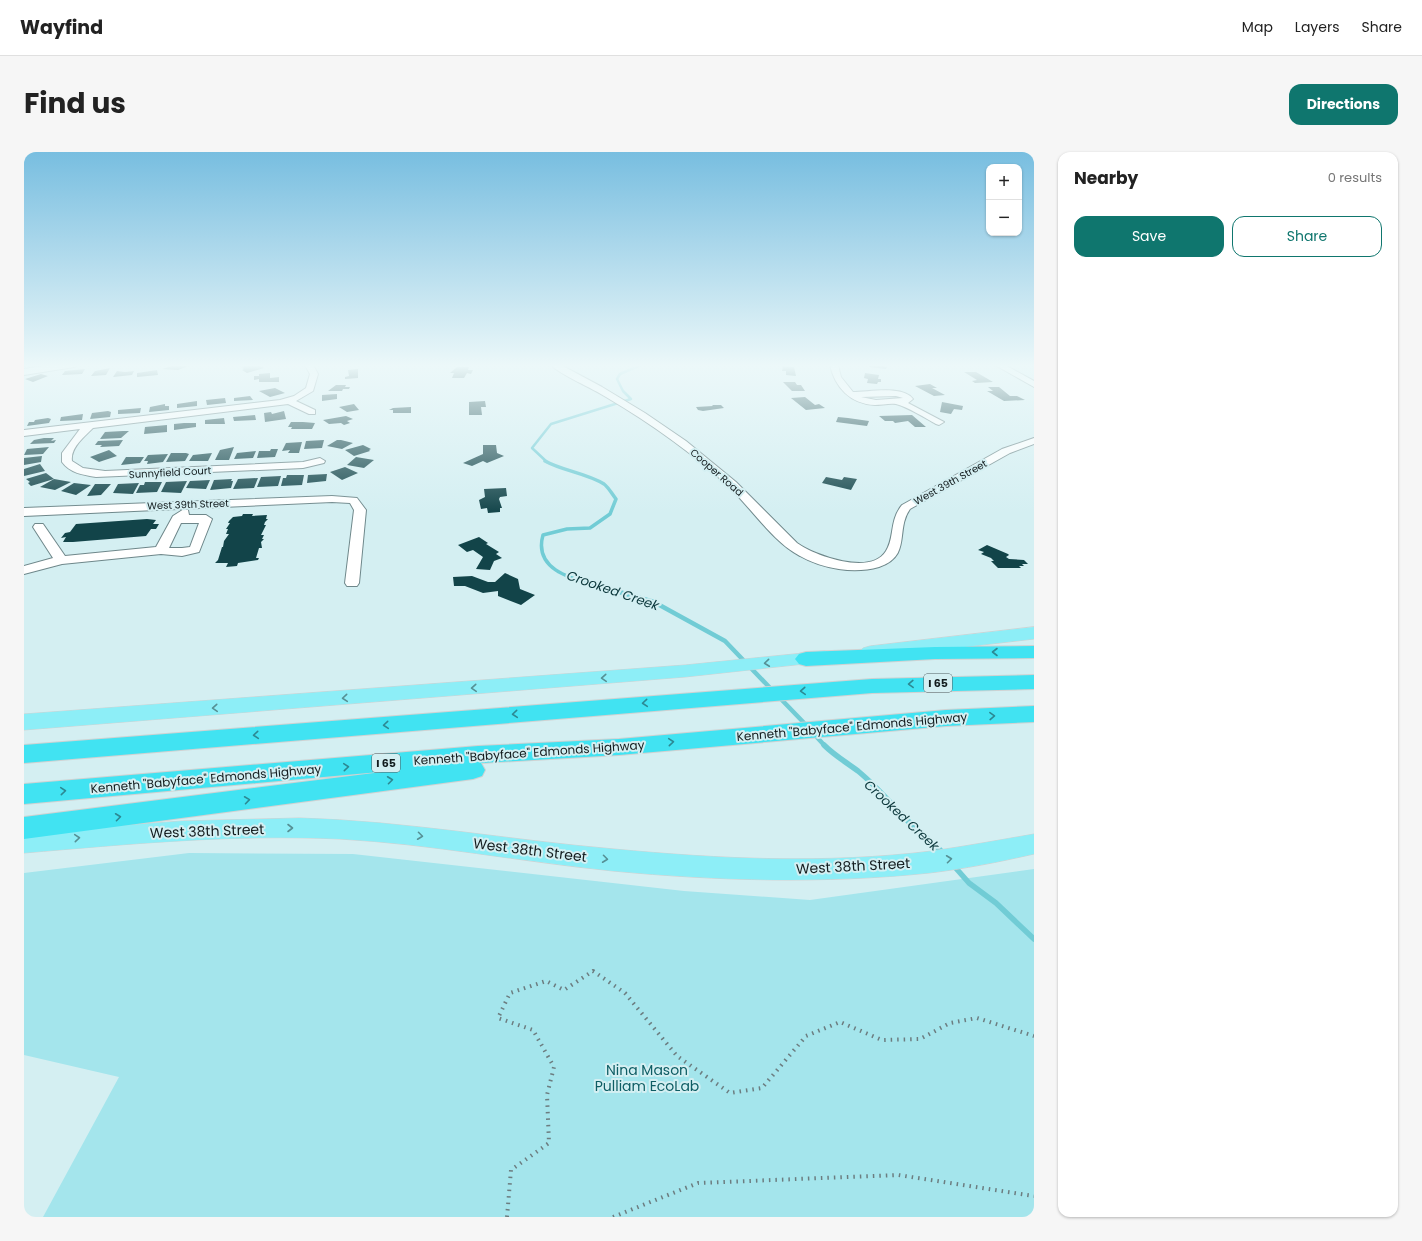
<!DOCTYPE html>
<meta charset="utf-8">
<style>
:root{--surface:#fff;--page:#f6f6f6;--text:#222;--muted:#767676;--line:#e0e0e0;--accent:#0f766e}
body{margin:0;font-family:Poppins,sans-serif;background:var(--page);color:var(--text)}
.controls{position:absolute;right:12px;top:12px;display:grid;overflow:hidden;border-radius:8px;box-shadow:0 1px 3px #0004}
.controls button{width:36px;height:36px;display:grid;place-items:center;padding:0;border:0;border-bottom:1px solid var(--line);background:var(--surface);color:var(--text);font:20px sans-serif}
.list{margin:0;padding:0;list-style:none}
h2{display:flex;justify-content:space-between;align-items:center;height:52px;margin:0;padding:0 16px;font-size:17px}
h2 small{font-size:13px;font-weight:400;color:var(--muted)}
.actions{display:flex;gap:8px;padding:12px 16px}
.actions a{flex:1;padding:9px 0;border:1px solid var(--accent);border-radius:12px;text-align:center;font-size:14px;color:var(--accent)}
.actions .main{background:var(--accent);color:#fff}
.map{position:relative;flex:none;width:1010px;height:1065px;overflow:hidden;border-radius:12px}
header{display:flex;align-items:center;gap:24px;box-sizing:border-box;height:56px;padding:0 20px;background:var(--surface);border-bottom:1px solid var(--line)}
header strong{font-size:19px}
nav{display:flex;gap:22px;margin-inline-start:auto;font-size:14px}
.intro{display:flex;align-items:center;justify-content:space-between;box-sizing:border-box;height:96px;padding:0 24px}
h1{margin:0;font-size:28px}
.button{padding:10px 18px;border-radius:12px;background:var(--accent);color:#fff;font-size:14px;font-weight:700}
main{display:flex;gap:24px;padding:0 24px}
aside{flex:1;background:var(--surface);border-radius:12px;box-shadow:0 1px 3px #0004}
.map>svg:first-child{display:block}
.green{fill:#a4e5ec}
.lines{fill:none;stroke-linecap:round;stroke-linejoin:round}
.stream-far3{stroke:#71ccd5;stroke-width:2.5}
.stream-far2{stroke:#71ccd5;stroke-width:3.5}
.stream-far1{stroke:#71ccd5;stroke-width:4.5}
.stream{stroke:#71ccd5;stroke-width:5.5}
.building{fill:#124449}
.minor-casing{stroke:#6e878a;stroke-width:2}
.major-casing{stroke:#d0d2d2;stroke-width:1}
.highway-casing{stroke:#d0d2d2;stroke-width:2}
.path{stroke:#6c7d80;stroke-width:4;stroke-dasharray:1.5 5;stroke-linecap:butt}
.minor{fill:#fff;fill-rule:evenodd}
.major{fill:#8deef7;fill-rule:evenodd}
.highway{fill:#41e3f2;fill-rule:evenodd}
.oneway{stroke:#2c8993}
.oneway2{stroke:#569095}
.labels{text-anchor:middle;stroke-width:4;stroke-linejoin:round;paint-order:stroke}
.far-street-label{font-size:10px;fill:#131c1e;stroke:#d4eff2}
.shield{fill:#d4eff2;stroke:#4d5b5e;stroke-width:1}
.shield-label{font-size:11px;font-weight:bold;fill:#131c1e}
.street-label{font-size:12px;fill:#131c1e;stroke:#d4eff2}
.water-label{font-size:13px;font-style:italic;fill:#0b373b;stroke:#d4eff2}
.near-street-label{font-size:14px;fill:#131c1e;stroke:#d4eff2}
.near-park-label{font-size:14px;fill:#0e5d64;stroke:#d4eff2}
</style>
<header>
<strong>Wayfind</strong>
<nav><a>Map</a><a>Layers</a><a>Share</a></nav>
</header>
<div class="intro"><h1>Find us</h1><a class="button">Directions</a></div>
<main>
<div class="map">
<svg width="1010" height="1065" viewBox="0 0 1010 1065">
<rect width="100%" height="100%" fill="#d4eff2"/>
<!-- green -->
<path class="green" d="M165 701 329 702 660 739 786 748 1010 717V1065H19L95 925 0 903V721Z"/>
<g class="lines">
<!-- stream-far3 -->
<path class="stream-far3" d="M523 310 508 296 527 272 607 247 599 239 593 227 596 222 617 213"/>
<!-- stream-far2 -->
<path class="stream-far2" d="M521 309C539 319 562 321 580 332 585 336 588 342 592 347L586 362 566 376 543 377 519 383C509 418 549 427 574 434"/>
<!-- stream-far1 -->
<path class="stream-far1" d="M571 433 630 450 701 489 748 538
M755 545 783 574
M789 581 801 594"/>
<!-- stream -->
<path class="stream" d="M800 593C811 604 822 610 834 619 851 633 865 649 880 665 892 678 907 688 920 702
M930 714 945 731 972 751 1010 787"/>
</g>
<!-- building -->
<path class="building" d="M151 213H167L154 218 138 217Z
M224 213 236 214 240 216 223 221 218 218H220L218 217 220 216 217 215Z
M845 213H857L863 215 862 217 845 215Z
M759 214 770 215 772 224 762 223V219H758Z
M433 215H445L444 218H449L447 222 443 221 440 226H428L430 221H426Z
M86 216 82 223 67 224 71 219Z
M61 217 58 222 38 223 41 219Z
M334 217V226L321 227V225L325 224 324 218Z
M133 218 134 223 113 225V221Z
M93 219 101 220 110 219 108 223 89 225Z
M940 220H952L969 230 951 231 948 229 953 228Z
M246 221V226L255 225V230H235V227L230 228V224H235V222Z
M841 221 855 223 854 227H857V230H854L853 232 843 231 844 227 840 226Z
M17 222 24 224 9 230 1 227Z
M759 230H771L773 233H777L781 239H768Z
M906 232 913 236H908L921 243 910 244 891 234Z
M312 233H322L321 235H326L325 237H319L318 239H304Z
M964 235H975L986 244H993L1001 248 980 249 963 239H969Z
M251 236 261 241 246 245 235 239Z
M313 242V247L298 249V243Z
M226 244 229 248 210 249V246Z
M781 245 791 253 795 252 801 256 782 258 767 246Z
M201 246 202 251 183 253 182 248Z
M173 249V254L153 256V252Z
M461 249 462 255H457L458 263H445V250Z
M918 250 939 254 938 258 930 257 927 262 916 260Z
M141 252V254H145V258L125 260 126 255Z
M330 252 335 258 323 260 315 255Z
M688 253H697L700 256 679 259 674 258 672 255 689 254Z
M387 255V261H369V258H365L369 256Z
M117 256 116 261 94 262V258Z
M84 259 87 260 86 265 66 267 68 261Z
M260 259 262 267 241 270 240 261 247 260 248 262Z
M59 262 58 268 36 269 37 265Z
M231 263 232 268 210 269 209 265Z
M888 263 902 275H891L884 269 871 271 869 269H861L855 264Z
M322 264 329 267 323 269 326 271 320 273 317 271 305 272 299 268Z
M814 265 824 266 845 269 843 274 812 270Z
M24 266 27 267 25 271 3 274 5 270H10L11 268Z
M200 266 201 272H181V268Z
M267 270H279L291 271 288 277H267L268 275H264Z
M160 271H172V275L150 278V272Z
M143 273V280L120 282 121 275Z
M99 279H105L97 286 76 287 81 280Z
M20 286H30L27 289 32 288 30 291 6 292 10 288Z
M99 288 95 294 76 295 78 293H71L74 289Z
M300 288 298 296 280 297 282 289Z
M313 288H317L329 291 318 297 303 294Z
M278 290 275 301H264L266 298 258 299 262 291Z
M339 293 347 297 345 298 346 299 330 304 321 298Z
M459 293H472L473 301 480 304 463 311 459 309 448 314 439 311 459 302Z
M25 295 19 302 0 303 3 297Z
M210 295 205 308H191L196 298Z
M247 297H254L251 305 233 306 235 299H246Z
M85 298 93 304 75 310 66 305Z
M232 299 229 306 210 307 213 301Z
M147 301H162L165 302 161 309 142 310Z
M188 301 184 309H165L169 303Z
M144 302 139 310 123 312 124 309H120L124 303Z
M18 304 17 310 0 313V306Z
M102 305H120L116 311 97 313Z
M332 305 350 308 340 316 323 313Z
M16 312 21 319 0 324V317Z
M321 315 334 321 318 328 306 320Z
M22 321 30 327 7 334 4 331 6 330 2 327Z
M303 322 302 329 283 331 284 323Z
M263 323H280L278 333 257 334 259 326H262Z
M257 324 254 334 233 335 237 325Z
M802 325 818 328 820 325 833 327 827 338 798 331Z
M234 326 230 336 209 337 214 327Z
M30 327 47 330 31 338 16 335Z
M208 327 207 329H209L207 336 186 338 190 328Z
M186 328 182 337 162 336 166 329Z
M163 329 157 341 137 340 142 330Z
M121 330H138L133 340 112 341 116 333H120Z
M50 331 67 333 52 343 37 339Z
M115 331 109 342 89 341 94 332Z
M71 332H87L77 343 63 344Z
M482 336 483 344 476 345 475 347 478 356H476V360L464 361 463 356 457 357 455 348 461 345 460 337Z
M219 362H229L228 364 243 363 242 367H244L241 370 240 373H242L237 383H240L238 387H240L237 390 238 396H235L232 406H235L234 408 214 411 213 414 202 415 204 411H191L194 408 198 395H199L200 389 205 382H202L204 377H202L206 371H204L205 369 209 365 218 364Z
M123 367 132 368 129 372H135L132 377H127L122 384 49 390H39L42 385 37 386 41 381 46 380 52 372Z
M455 385 464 391 462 392 475 400 472 402 478 406 470 409 466 418 452 417 459 405 449 398 443 400 434 393Z
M963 393 984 402 985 403 982 405 985 407 1000 408 1004 412H998L1000 414H995L997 416H974L967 409H970L967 406 957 402 960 400 954 398Z
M481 421 494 427 496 437 511 443 497 453 474 444V439L459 441 441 434H430L429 425 448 424 464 430H471Z"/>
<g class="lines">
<!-- minor casing -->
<g class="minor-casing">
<path id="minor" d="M24 213H54L50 215 0 223V217Z
M281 213H289L294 222 289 239 272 249 291 258V262H285L264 252 69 276C60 285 46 296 48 309L59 316 81 319 279 310 296 306 301 309 300 311 279 316 72 325C59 323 46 321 38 310V301L56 277 0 284V278L256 248 270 244 282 236 286 222Z
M527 213H537L578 235 621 261 662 289 712 330 773 391C791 404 847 424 862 399 871 385 865 369 878 353L978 297 1010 286V292L986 301 886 357C871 378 888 404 855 415 830 422 799 417 776 404 750 391 728 357 706 336 669 301 626 271 582 245 570 237 535 222 527 213Z
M806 213H814L817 225 829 240C845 240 879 233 889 247L884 251 920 270 915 273 912 272C901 266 884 255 872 252 866 251 857 253 851 253 826 252 811 235 806 213ZM872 244 879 246 852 248 837 245Z
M971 213H981L1010 229V235Z
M308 344 333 346 342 358 335 431 333 434H323L321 431 330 358 326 351 308 350 0 364V356Z
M160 357 164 358 165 363H182L188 367 175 400 158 404 137 402 38 412 0 422V414L29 406 9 375 11 372H19L41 404 132 395 149 364ZM157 371H175L166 395 158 396H145Z"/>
</g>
<!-- major casing -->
<g class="major-casing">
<path id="major" d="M1010 475V487L846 506 839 504 836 500 839 496 846 494Z
M801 499 808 501 811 505 808 509 661 525 0 578V562L661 513Z
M276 666C382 669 485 688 590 697 695 707 803 712 908 699 942 694 976 688 1010 682V702C975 710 940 717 905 721 800 732 694 729 589 719 498 710 407 692 316 687 210 682 105 692 0 701V681L158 669Z"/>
</g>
<!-- highway casing -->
<g class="highway-casing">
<path id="highway" d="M1010 494V506L911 507 782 514 775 512 771 507 775 502 782 500 911 495Z
M1010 523V537L848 541 0 611V593L848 527Z
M1010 554V570L922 574 595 603 457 611 461 618 458 624 449 627 0 687V665L366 619 0 652V632L454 594 595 587 922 558Z"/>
</g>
<!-- path -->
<path class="path" d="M483 1065 487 1018 525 991 523 943 530 915 509 878 474 866 486 841 522 829 540 838 569 819 601 841 653 904 706 941 738 936 782 884 816 870 858 888 896 887 926 871 953 866 1010 884
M589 1065 674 1031 874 1023 1010 1044"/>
<!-- minor -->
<use href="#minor" class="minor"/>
<!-- major -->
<use href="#major" class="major"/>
<!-- highway -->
<use href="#highway" class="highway"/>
</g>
<!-- one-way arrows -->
<defs><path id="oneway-chevron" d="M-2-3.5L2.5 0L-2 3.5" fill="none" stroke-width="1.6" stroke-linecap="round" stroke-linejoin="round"/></defs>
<g class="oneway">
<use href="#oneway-chevron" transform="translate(971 500) rotate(-180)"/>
<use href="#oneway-chevron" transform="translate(887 532) rotate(178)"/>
<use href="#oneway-chevron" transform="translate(779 539) rotate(176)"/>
<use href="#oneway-chevron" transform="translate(621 551) rotate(175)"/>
<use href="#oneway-chevron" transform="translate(491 562) rotate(175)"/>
<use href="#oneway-chevron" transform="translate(968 564) rotate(-2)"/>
<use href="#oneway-chevron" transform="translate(362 573) rotate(175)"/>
<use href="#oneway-chevron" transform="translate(232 583) rotate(175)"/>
<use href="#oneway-chevron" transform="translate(647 590) rotate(-5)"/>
<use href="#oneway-chevron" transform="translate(322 615) rotate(-5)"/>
<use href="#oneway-chevron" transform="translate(366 628) rotate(-7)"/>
<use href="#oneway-chevron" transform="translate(39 639) rotate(-5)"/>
<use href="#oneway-chevron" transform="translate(223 648) rotate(-8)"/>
<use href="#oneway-chevron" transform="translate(94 665) rotate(-7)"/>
</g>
<g class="oneway2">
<use href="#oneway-chevron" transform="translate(743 511) rotate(174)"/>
<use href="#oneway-chevron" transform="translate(580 526) rotate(176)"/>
<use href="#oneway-chevron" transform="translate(450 536) rotate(176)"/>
<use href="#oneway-chevron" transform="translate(321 546) rotate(175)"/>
<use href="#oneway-chevron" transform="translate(191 556) rotate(176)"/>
<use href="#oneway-chevron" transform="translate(266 676)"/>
<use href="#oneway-chevron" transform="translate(396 684) rotate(7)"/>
<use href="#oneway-chevron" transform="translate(53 686) rotate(-5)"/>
<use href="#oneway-chevron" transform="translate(581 707) rotate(7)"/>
<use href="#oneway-chevron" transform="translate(925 707) rotate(-7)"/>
</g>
<!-- sky -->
<linearGradient id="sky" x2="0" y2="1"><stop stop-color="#78bee0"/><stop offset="0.59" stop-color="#ecf8f9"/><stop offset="1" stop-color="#ecf8f9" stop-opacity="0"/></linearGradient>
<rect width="1010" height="362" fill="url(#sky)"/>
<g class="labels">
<!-- far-street labels -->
<g class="far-street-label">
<text transform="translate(146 320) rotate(-3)" y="4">Sunnyfield Court</text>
<text transform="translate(693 320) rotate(41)" y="4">Cooper Road</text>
<text transform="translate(926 330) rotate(-29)" y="4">West 39th Street</text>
<text transform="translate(164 352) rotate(-2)" y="4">West 39th Street</text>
</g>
<!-- shield labels -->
<g class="shield">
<rect x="900" y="522" width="28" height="18" rx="3"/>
<rect x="348" y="602" width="28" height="18" rx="3"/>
</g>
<g class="shield-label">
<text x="914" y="535">I 65</text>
<text x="362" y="615">I 65</text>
</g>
<!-- street labels -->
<g class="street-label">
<text transform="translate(828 575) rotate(-5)" y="4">Kenneth "Babyface" Edmonds Highway</text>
<text transform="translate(505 601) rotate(-4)" y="4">Kenneth "Babyface" Edmonds Highway</text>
<text transform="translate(182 627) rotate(-5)" y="4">Kenneth "Babyface" Edmonds Highway</text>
</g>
<!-- water labels -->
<g class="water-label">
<text transform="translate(589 438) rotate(19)" y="5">Crooked Creek</text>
<text transform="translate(878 663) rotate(43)" y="5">Crooked Creek</text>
</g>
<!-- near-street labels -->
<g class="near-street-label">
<text transform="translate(183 679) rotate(-2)" y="5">West 38th Street</text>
<text transform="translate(506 698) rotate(7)" y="5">West 38th Street</text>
<text transform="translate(829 714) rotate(-3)" y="5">West 38th Street</text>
</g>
<!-- near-park labels -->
<g class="near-park-label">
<text x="623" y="923">Nina Mason<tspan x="623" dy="16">Pulliam EcoLab</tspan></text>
</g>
</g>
</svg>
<div class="controls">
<button>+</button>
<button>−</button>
</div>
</div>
<aside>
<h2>Nearby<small>0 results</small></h2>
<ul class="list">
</ul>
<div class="actions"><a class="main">Save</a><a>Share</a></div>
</aside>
</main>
